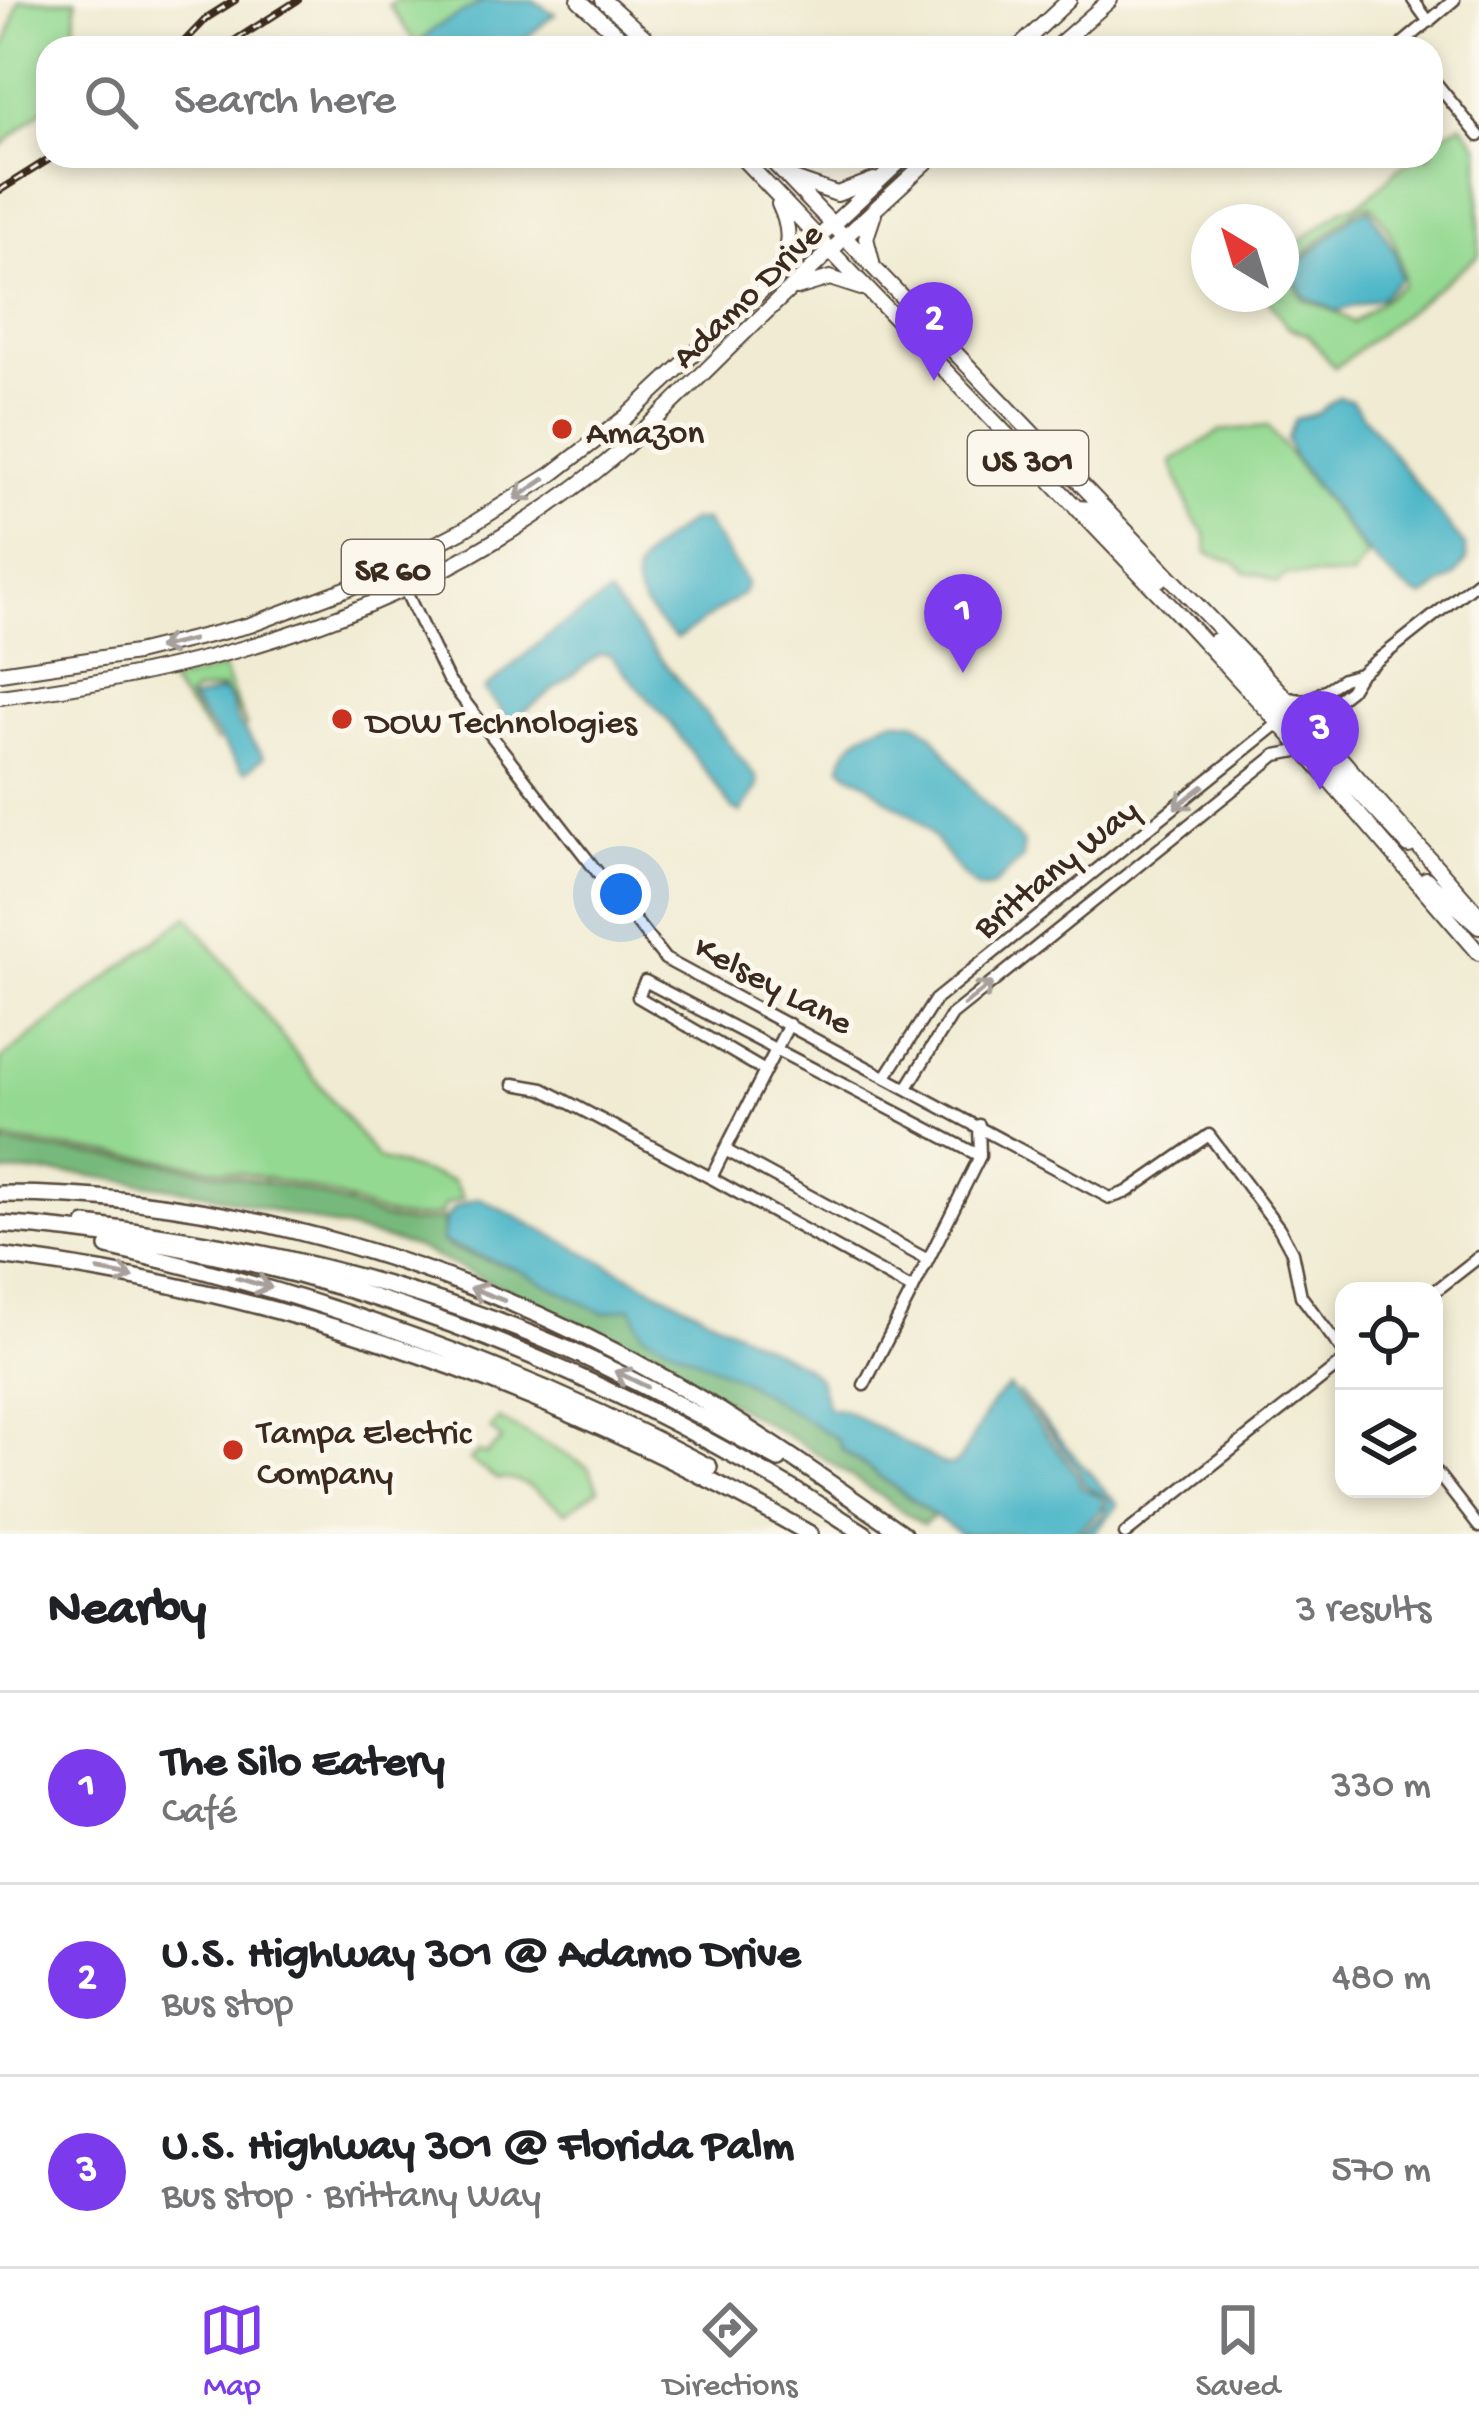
<!DOCTYPE html>
<meta charset="utf-8">
<style>
:root{--surface:#fff;--page:#f6f6f6;--text:#202124;--muted:#757577;--line:#e0e0e0;--accent:#7c3aed}
body{margin:0;font-family:"Gochi Hand",sans-serif;background:var(--page);color:var(--text)}
.controls{position:absolute;right:36px;bottom:36px;display:grid;overflow:hidden;border-radius:24px;box-shadow:0 6px 18px #0003}
.controls button{width:108px;height:108px;display:grid;place-items:center;padding:0;border:0;border-bottom:3px solid var(--line);background:var(--surface);color:var(--text);font:60px sans-serif}
.compass{position:absolute;left:1191px;top:204px;width:108px;height:108px;border-radius:50%;background:var(--surface);box-shadow:0 6px 18px #0003;rotate:322deg}
.you{position:absolute;left:621px;top:894px;width:42px;height:42px;margin:-30px;border:9px solid #fff;border-radius:50%;background:#1a73e8;box-shadow:0 0 0 18px #1a73e833}
.badge{display:grid;place-items:center;width:78px;height:78px;border-radius:50%;background:var(--accent);color:#fff;font-size:39px;font-weight:700}
.pin{position:absolute;translate:-50% -99px;filter:drop-shadow(0 3px 6px #0008)}
.pin::after{content:'';position:absolute;top:63px;width:42px;height:36px;background:inherit;clip-path:polygon(0 0,100% 0,50% 100%)}
.list{margin:0;padding:0;list-style:none}
h2{display:flex;justify-content:space-between;align-items:center;height:156px;margin:0;padding:0 48px;font-size:51px}
h2 small{font-size:39px;font-weight:400;color:var(--muted)}
.list li{display:grid;grid-template-columns:78px 1fr auto;gap:36px;align-items:center;box-sizing:border-box;height:192px;padding:0 48px;border-top:3px solid var(--line)}
.list b{display:block;font-size:45px;white-space:nowrap}
.list p{margin:0;font-size:39px;white-space:nowrap;color:var(--muted)}
.list em{font-size:39px;font-style:normal;color:var(--muted)}
.icon{flex:none;width:66px;height:66px;fill:none;stroke:currentColor;stroke-width:2;stroke-linecap:round;stroke-linejoin:round}
.map{position:relative;flex:none;width:1479px;height:1534px;overflow:hidden}
.search{position:absolute;background:var(--surface);box-shadow:0 6px 18px #0003;left:36px;right:36px;top:36px;height:132px;display:flex;align-items:center;gap:30px;box-sizing:border-box;padding:0 42px;border-radius:36px;color:var(--muted);font-size:45px}
.sheet{height:732px;background:var(--surface)}
nav{display:flex;justify-content:space-around;align-items:center;box-sizing:border-box;height:168px;border-top:3px solid var(--line);background:var(--surface);font-size:33px;color:var(--muted)}
nav a{display:grid;justify-items:center;gap:6px}
nav .on{color:var(--accent)}
.map>svg:first-child{display:block}
.green{fill:#94d992;stroke:#688258;stroke-width:3;fill-rule:evenodd}
.forest{fill:#77b97c;stroke:#59724d;stroke-width:3}
.water{fill:#4bb6c7;stroke:#437072;stroke-width:3}
.lines{fill:none;stroke-linecap:round;stroke-linejoin:round}
.minor-casing{stroke:#564739;stroke-width:15}
.major-casing{stroke:#564739;stroke-width:18}
.highway-casing{stroke:#564739;stroke-width:20}
.minor{stroke:#fff;stroke-width:10}
.major{stroke:#fff;stroke-width:14}
.highway{stroke:#fff;stroke-width:15}
.rail-casing{stroke:#3b2a1e;stroke-width:8}
.rail{stroke:#fbf7ec;stroke-width:3;stroke-dasharray:9;stroke-linecap:butt}
.oneway{stroke:#a79f9a}
.poi-dot{fill:#c8321e;stroke:#fbf7ec;stroke-width:4.5}
.labels{text-anchor:middle;stroke-width:10;stroke-linejoin:round;paint-order:stroke}
.shield{fill:#fbf7ec;stroke:#75685c;stroke-width:3}
.shield-label{font-size:33px;font-weight:bold;fill:#3b2a1e}
.street-label{font-size:36px;fill:#3b2a1e;stroke:#fbf7ec}
.poi-label{font-size:36px;fill:#3b2a1e;stroke:#fbf7ec;text-anchor:start}
</style>
<div class="map">
<svg width="1479" height="1534" viewBox="0 0 1479 1534">
<rect width="100%" height="100%" fill="#fbf7ec"/>
<filter id="ink" filterUnits="userSpaceOnUse"><feTurbulence type="fractalNoise" baseFrequency=".00833" numOctaves="2"/><feDisplacementMap in="SourceGraphic" scale="24" xChannelSelector="R" yChannelSelector="G"/><feConvolveMatrix kernelMatrix="1 2 1 2 8 2 1 2 1" color-interpolation-filters="sRGB"/></filter>
<filter id="wash" filterUnits="userSpaceOnUse"><feTurbulence type="fractalNoise" baseFrequency=".004" numOctaves="4" result="noise"/><feDisplacementMap in="SourceGraphic" scale="48" xChannelSelector="R" yChannelSelector="G"/><feGaussianBlur stdDeviation="2.7" result="paint"/><feColorMatrix in="noise" values="0 0 0 0 0 0 0 0 0 0 0 0 0 0 0 0 0 1.4 0 .05"/><feComposite in="paint" operator="in"/></filter>
<g filter="url(#wash)">
<rect width="100%" height="100%" fill="#f0ebd2"/>
<!-- green -->
<path class="green" d="M19 0H76L74 48H48V105L0 147V49L7 41Z
M396 0H485L435 28 417 45 389 5Z
M1461 124 1479 146V255L1335 368 1308 335 1287 327 1265 294H1281V256L1344 208C1382 202 1391 156 1431 156V141ZM1371 205C1390 227 1403 255 1403 284L1353 323 1341 314 1302 299 1287 269 1356 209Z
M1268 426 1367 556 1352 577 1286 575 1277 583 1259 574 1247 573 1234 562 1207 553 1206 534 1193 518 1171 462 1220 431Z
M223 668 247 728C237 715 235 699 223 688L195 692 187 699 217 743 169 683Z
M188 916 378 1159 453 1181 463 1198 445 1205 441 1214C393 1227 370 1207 327 1193 290 1181 248 1175 210 1168 140 1154 70 1150 0 1139V1060Z
M499 1419 588 1467 599 1489 566 1512C547 1499 522 1475 498 1480L469 1460 479 1452 486 1455 502 1440 490 1429Z"/>
<!-- forest -->
<path class="forest" d="M0 1143C70 1154 141 1157 211 1172 249 1180 292 1185 328 1198 372 1213 396 1231 443 1218L442 1242 455 1250 516 1269 603 1313 631 1307 648 1336H656L740 1379 838 1439 842 1450 934 1516 923 1525 809 1448 664 1365 415 1247 205 1193 80 1174 0 1172Z"/>
<!-- water -->
<path class="water" d="M485 0H533L555 14 514 48 417 45 435 28Z
M1370 209 1396 254 1400 278 1381 298 1337 311 1304 296 1291 270 1357 213Z
M1338 397 1351 400 1465 546 1467 560 1454 577 1423 597C1385 588 1320 490 1293 456L1287 439 1295 419 1318 413Z
M690 521H705L747 583 744 593 677 639C666 632 658 622 649 611 612 567 657 547 690 521Z
M609 595 757 778 758 786 741 812 734 810 669 722 610 655 600 654 511 722 484 690 551 633Z
M222 691 230 699 237 721 264 757 247 771 241 768 191 700Z
M894 720 917 723 933 735 975 793 1023 843V858L992 887 979 889C952 872 941 839 916 819 901 807 885 800 871 786 861 777 850 778 841 766 846 740 870 727 894 720Z
M480 1198 804 1366 819 1379 828 1408 846 1411 945 1465H954L961 1458 993 1401 1009 1387 1076 1473 1081 1487 1103 1498 1102 1510 1073 1534H960L842 1449 837 1439 740 1379 643 1333 631 1307 603 1313 516 1269 442 1242C444 1213 451 1205 480 1198Z
M1018 1392 1118 1505 1093 1534H1079L1105 1514 1107 1498 1084 1484 1079 1470Z"/>
</g>
<g filter="url(#ink)">
<g class="lines">
<!-- minor casing -->
<g class="minor-casing">
<path id="minor" d="M1413 0 1429 22
M1407 48 1403 43 1454 0
M1431 77 1479 136
M394 567 448 680 665 959 1110 1198 1127 1192 1209 1135 1279 1228 1292 1252 1301 1296 1344 1353
M1288 698 1308 701 1343 679 1360 674
M1309 722 1350 690 1360 674 1479 580
M789 1024 725 1150 928 1260 980 1156 979 1125
M765 1071 638 997 645 981 980 1156
M887 1075 935 1000 1279 723
M514 1084 543 1089 711 1178
M908 1086 952 1015 1276 755 1303 750
M725 1150 711 1178 913 1290
M1434 1292 1479 1257
M864 1385 928 1260
M1434 1469 1479 1527
M1125 1534 1344 1361"/>
</g>
<!-- major casing -->
<g class="major-casing">
<path id="major" d="M579 0 632 48
M603 0 657 48
M1018 48 1069 0
M1055 48 1110 0
M740 156 1185 621 1293 738 1479 953
M767 156 1305 718 1479 915
M794 179 837 194 874 180
M872 262 866 238 874 214
M779 268C791 245 790 227 779 204
M797 288 830 278 861 288
M1076 508 1094 509 1161 579
M1214 641 1284 711 1304 721
M0 673 136 653 250 625 359 584 463 530 552 474 626 417 906 156
M0 697C219 669 419 610 595 472 647 430 693 383 741 336 804 275 868 215 933 156
M1284 725 1296 728 1310 740 1409 846
M1426 879 1479 926"/>
</g>
<!-- highway casing -->
<g class="highway-casing">
<path id="highway" d="M0 1194C233 1193 474 1269 675 1384 754 1429 828 1482 903 1534
M0 1224C311 1246 605 1366 865 1534
M86 1225C252 1245 415 1283 569 1350 642 1382 709 1422 779 1459
M108 1247C317 1295 520 1367 709 1467
M0 1256C288 1292 559 1391 810 1534"/>
</g>
<!-- minor -->
<use href="#minor" class="minor"/>
<!-- major -->
<use href="#major" class="major"/>
<!-- highway -->
<use href="#highway" class="highway"/>
<!-- rail casing -->
<g class="rail-casing">
<path id="rail" d="M178 48 208 17 235 0
M223 48 298 0
M0 190 54 156"/>
</g>
<!-- rail -->
<use href="#rail" class="rail"/>
</g>
<!-- one-way arrows -->
<defs><path id="oneway-shaft" d="M-6 0H5M1.5-3L5.5 0L1.5 3" fill="none" stroke-width="1.6" stroke-linecap="round" stroke-linejoin="round" transform="scale(3)"/></defs>
<g class="oneway">
<use href="#oneway-shaft" transform="translate(530 489) rotate(146)"/>
<use href="#oneway-shaft" transform="translate(175 644) rotate(167)"/>
<use href="#oneway-shaft" transform="translate(1189 797) rotate(142)"/>
<use href="#oneway-shaft" transform="translate(978 994) rotate(-39)"/>
<use href="#oneway-shaft" transform="translate(116 1274) rotate(11)"/>
<use href="#oneway-shaft" transform="translate(254 1283) rotate(16)"/>
<use href="#oneway-shaft" transform="translate(487 1294) rotate(-159)"/>
<use href="#oneway-shaft" transform="translate(631 1379) rotate(-154)"/>
</g>
</g>
<!-- markers -->
<g class="poi-dot">
<circle cx="562" cy="429" r="12"/>
<circle cx="342" cy="719" r="12"/>
<circle cx="233" cy="1450" r="12"/>
</g>
<g class="labels">
<!-- shield labels -->
<g class="shield">
<rect x="968" y="431" width="120" height="54" rx="9"/>
<rect x="342" y="540" width="102" height="54" rx="9"/>
</g>
<g class="shield-label">
<text x="1028" y="470">US 301</text>
<text x="393" y="579">SR 60</text>
</g>
<!-- street labels -->
<g class="street-label">
<text transform="translate(745 293) rotate(-44)" y="13">Adamo Drive</text>
<text transform="translate(1054 866) rotate(-39)" y="13">Brittany Way</text>
<text transform="translate(775 982) rotate(28)" y="13">Kelsey Lane</text>
</g>
<!-- poi labels -->
<g class="poi-label">
<text x="586" y="442">Amazon</text>
<text x="366" y="732">DOW Technologies</text>
<text x="257" y="1442">Tampa Electric<tspan x="257" dy="41">Company</tspan></text>
</g>
</g>
</svg>
<div class="controls">
<button><svg class="icon" aria-label="locate" viewBox="0 0 24 24"><circle cx="12" cy="12" r="6"/><path d="M12 2v4M12 18v4M2 12h4M18 12h4"/></svg></button>
<button><svg class="icon" aria-label="layers" viewBox="0 0 24 24"><path d="M12 4l9 5-9 5-9-5zM3 14l9 5 9-5"/></svg></button>
</div>
<svg class="compass" viewBox="-18 -18 36 36"><path d="M0-13l5 13h-10z" fill="#e53935"/><path d="M0 13l5-13h-10z" fill="#757577"/></svg>
<div class="you"></div>
<div class="pin badge" style="left:963px;top:673px">1</div>
<div class="pin badge" style="left:934px;top:381px">2</div>
<div class="pin badge" style="left:1320px;top:790px">3</div>
<div class="search"><svg class="icon" aria-label="search" viewBox="0 0 24 24"><circle cx="10" cy="10" r="6"/><path d="M15 15l6 6"/></svg>Search here</div>
</div>
<section class="sheet">
<h2>Nearby<small>3 results</small></h2>
<ul class="list">
<li><span class="badge">1</span><div><b>The Silo Eatery</b><p>Café</p></div><em>330 m</em></li>
<li><span class="badge">2</span><div><b>U.S. Highway 301 @ Adamo Drive</b><p>Bus stop</p></div><em>480 m</em></li>
<li><span class="badge">3</span><div><b>U.S. Highway 301 @ Florida Palm</b><p>Bus stop · Brittany Way</p></div><em>570 m</em></li>
</ul>
</section>
<nav>
<a class="on"><svg class="icon" aria-label="map" viewBox="0 0 24 24"><path d="M3 6l6-2 6 2 6-2v14l-6 2-6-2-6 2zM9 4v14M15 6v14"/></svg>Map</a>
<a><svg class="icon" aria-label="directions" viewBox="0 0 24 24"><path d="M12 3l9 9-9 9-9-9zM9 14v-3h6M13 9l2 2-2 2"/></svg>Directions</a>
<a><svg class="icon" aria-label="saved" viewBox="0 0 24 24"><path d="M7 4h10v16l-5-4-5 4z"/></svg>Saved</a>
</nav>
